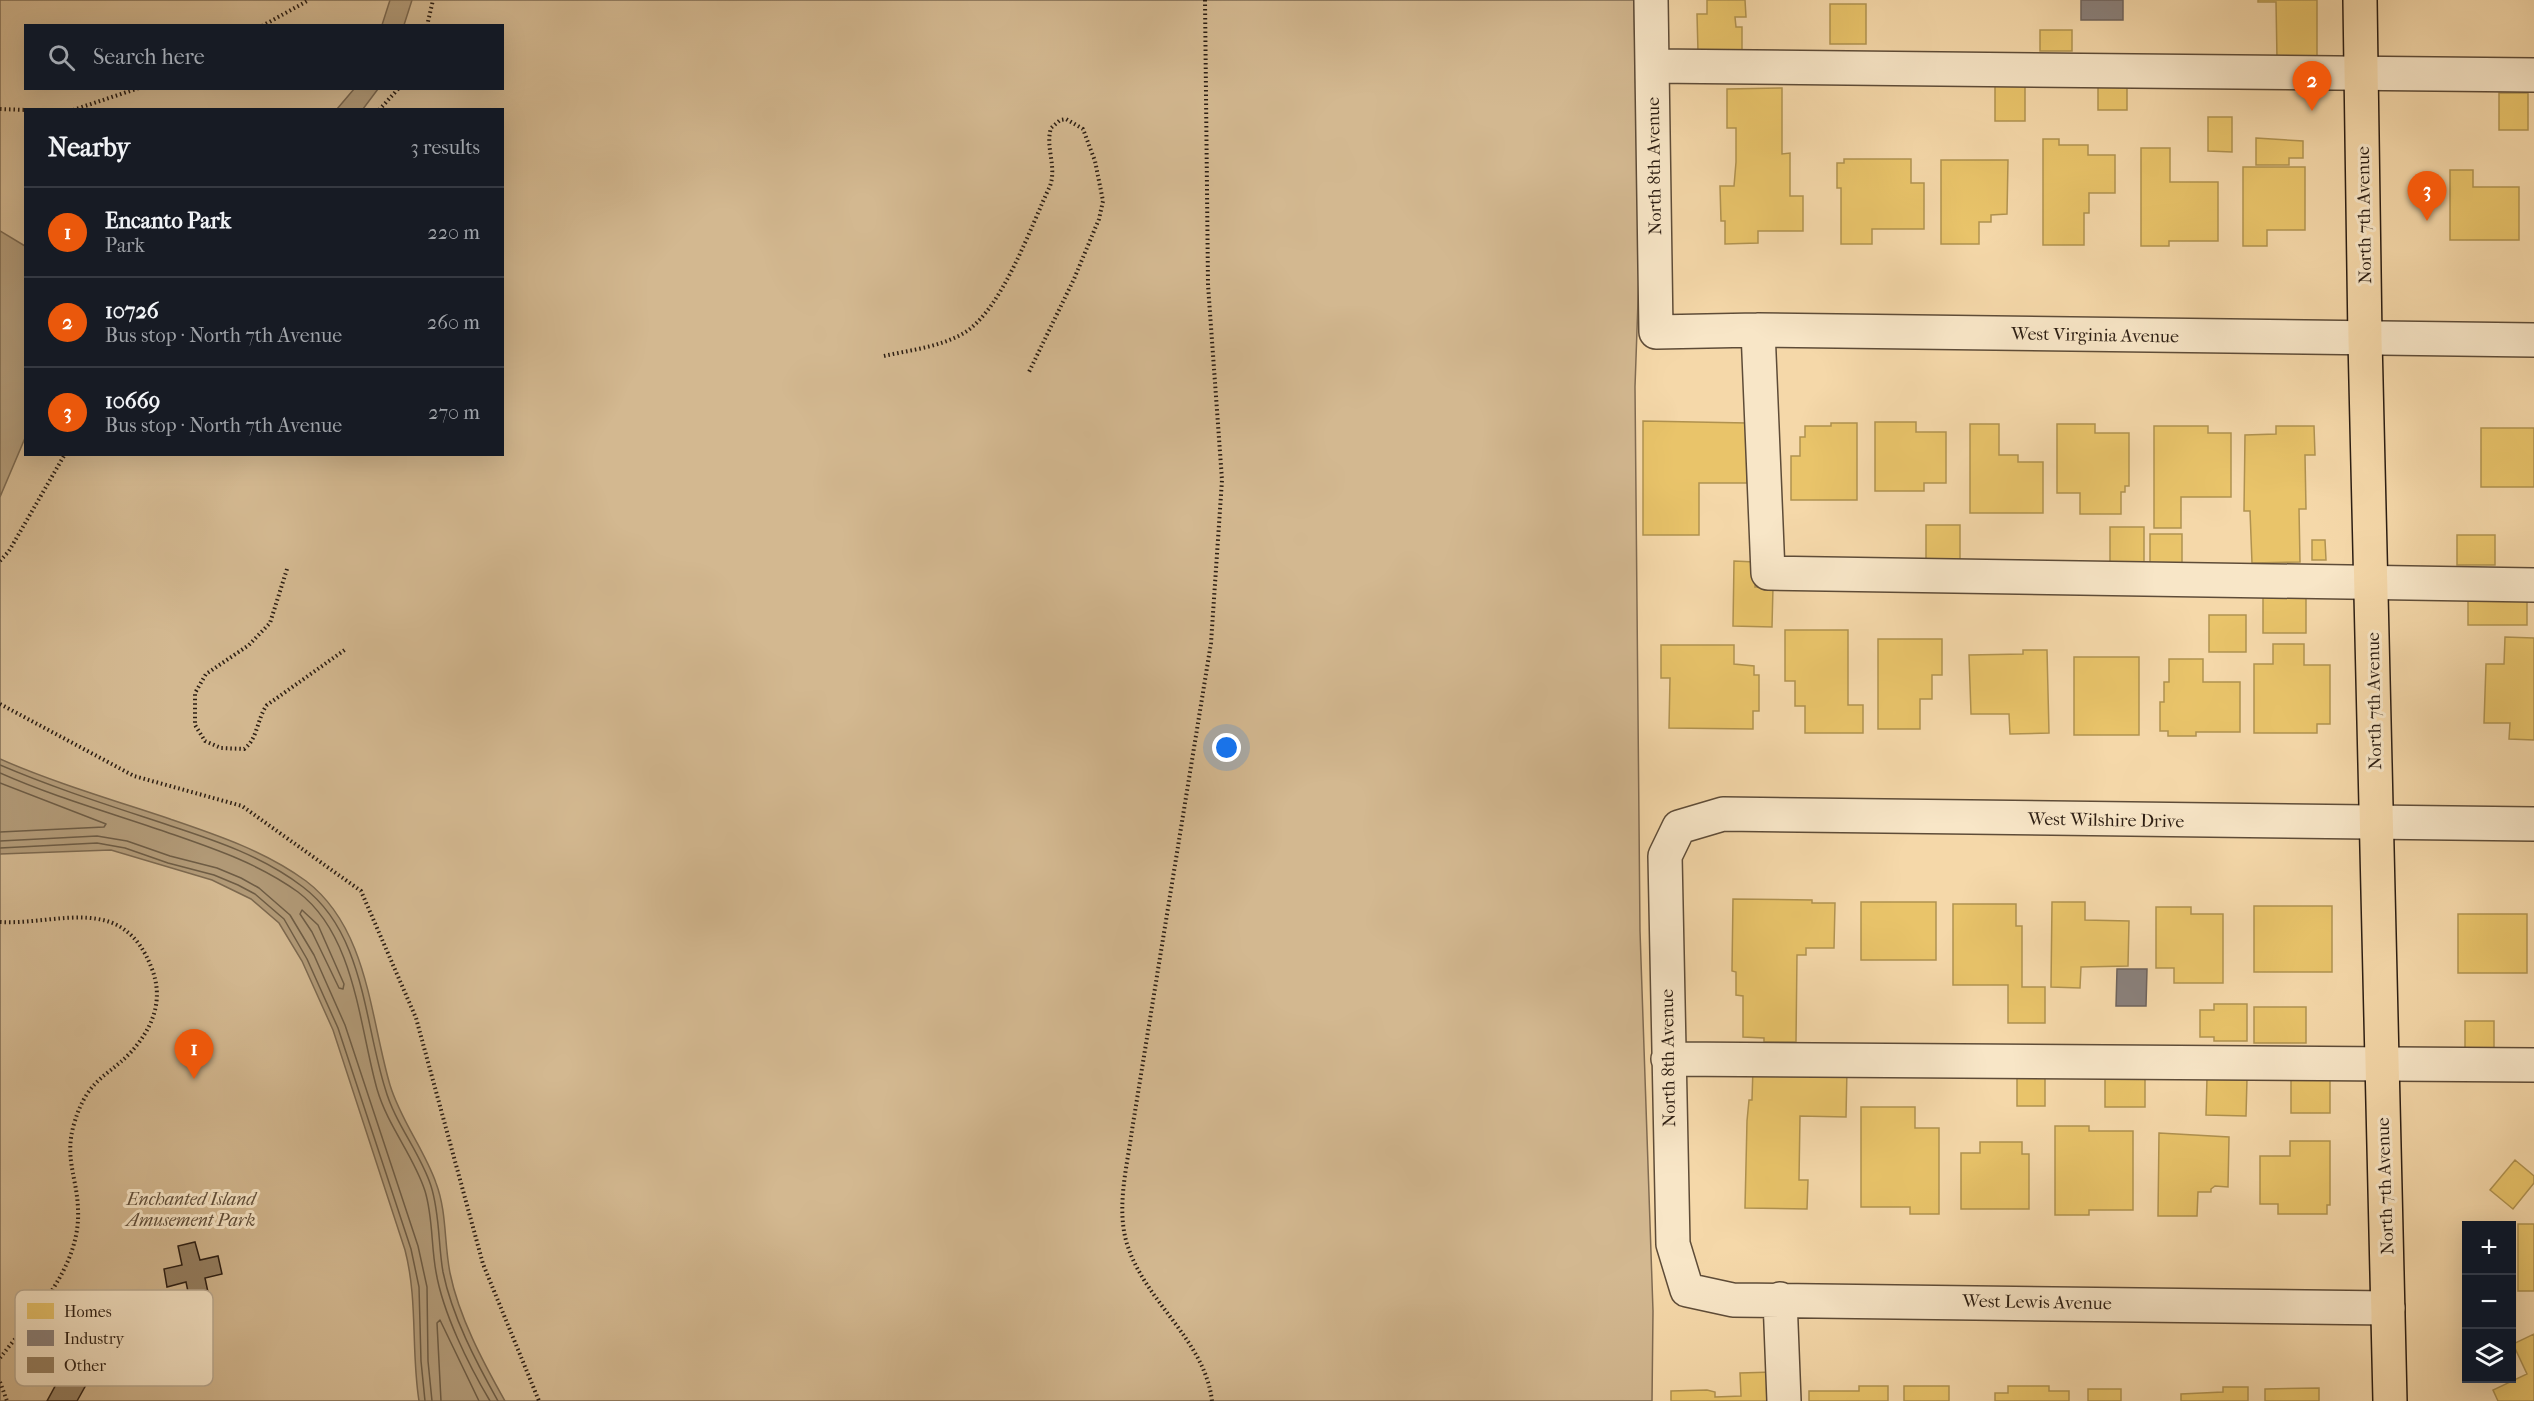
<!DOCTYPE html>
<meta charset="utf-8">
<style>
:root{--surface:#171b24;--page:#242831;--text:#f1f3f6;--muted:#9ea1a6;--line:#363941;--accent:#ea580c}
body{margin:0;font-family:"IM FELL French Canon",serif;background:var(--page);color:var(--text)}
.controls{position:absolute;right:18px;bottom:18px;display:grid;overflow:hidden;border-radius:0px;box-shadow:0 6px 24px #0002}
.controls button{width:54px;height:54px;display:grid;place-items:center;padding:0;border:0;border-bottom:2px solid var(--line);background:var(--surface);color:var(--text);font:30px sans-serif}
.you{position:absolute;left:1227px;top:748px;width:21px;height:21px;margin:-15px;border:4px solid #fff;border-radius:50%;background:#1a73e8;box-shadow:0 0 0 9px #1a73e833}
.badge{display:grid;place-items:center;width:39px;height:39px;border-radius:50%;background:var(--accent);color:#fff;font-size:20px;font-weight:700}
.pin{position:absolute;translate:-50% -50px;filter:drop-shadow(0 2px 3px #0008)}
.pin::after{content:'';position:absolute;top:32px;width:21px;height:18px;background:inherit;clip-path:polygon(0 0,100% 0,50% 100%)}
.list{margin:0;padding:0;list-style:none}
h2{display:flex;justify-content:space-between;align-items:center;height:78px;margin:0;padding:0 24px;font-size:26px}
h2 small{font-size:20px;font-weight:400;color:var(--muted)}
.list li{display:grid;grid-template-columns:39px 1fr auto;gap:18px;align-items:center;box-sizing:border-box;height:90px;padding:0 24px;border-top:2px solid var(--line)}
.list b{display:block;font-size:22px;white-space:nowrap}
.list p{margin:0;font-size:20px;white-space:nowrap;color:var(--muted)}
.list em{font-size:20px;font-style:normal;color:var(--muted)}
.icon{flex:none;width:33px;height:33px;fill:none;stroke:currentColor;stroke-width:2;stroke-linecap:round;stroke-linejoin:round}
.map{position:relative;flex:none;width:2534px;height:1401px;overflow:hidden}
.search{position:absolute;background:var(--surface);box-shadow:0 6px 24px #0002;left:24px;top:24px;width:480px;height:66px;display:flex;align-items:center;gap:15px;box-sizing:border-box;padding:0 21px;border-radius:0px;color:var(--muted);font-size:22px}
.panel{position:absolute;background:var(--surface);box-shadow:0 6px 24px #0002;left:24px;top:108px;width:480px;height:348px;border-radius:0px}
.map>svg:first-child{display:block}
.green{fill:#d3b890;stroke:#806b52;stroke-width:1.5;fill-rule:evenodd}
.water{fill:#b19976;stroke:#7c684e;stroke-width:1.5}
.homes{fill:#e9c46a;stroke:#b09250;stroke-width:1.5}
.industry{fill:#8a817c;stroke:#6e635c;stroke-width:1.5}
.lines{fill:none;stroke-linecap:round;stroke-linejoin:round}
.shore{stroke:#6e5c44;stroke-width:1.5}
.building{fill:#957f61;stroke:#2c1e13;stroke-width:1.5}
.minor-casing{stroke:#5e4c38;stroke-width:36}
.major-casing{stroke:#2c1e13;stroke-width:36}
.path{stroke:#2c1e13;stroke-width:4;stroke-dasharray:1.5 3;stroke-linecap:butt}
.minor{stroke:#f8e6c7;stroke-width:33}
.major{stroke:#f5d8a9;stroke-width:33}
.labels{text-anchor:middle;stroke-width:6;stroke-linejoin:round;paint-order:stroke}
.street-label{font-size:18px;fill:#2c1e13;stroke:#f8e6c7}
.park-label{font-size:18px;font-style:italic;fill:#5e4c38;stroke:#f8e6c7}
.key{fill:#f8e6c7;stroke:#bbaa91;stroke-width:1.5}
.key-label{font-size:16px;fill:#2c1e13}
</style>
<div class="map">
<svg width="2534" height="1401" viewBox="0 0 2534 1401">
<rect width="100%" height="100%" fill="#f5d8a9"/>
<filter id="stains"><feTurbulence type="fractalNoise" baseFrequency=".00333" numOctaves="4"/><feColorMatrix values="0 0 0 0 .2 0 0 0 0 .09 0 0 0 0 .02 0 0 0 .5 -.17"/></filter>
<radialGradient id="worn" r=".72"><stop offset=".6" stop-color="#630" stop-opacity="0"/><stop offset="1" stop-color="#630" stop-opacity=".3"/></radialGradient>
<!-- green -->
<path class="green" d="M0 0H1634L1639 273 1635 387 1640 931 1653 1311 1652 1401H0ZM26 26H502V88H26ZM26 110H502V454H26Z"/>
<!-- water -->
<path class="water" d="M390 0H412L404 25H382Z
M354 89H378L363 109H337Z
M0 231 25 246V438L0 497Z
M0 759C55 783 113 800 170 819 217 835 265 851 306 881 368 928 370 1017 390 1085 401 1121 424 1149 436 1183 447 1212 444 1243 450 1273 459 1317 483 1362 505 1401H419C411 1351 418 1300 405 1250L333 1030 302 961 279 923 251 899 212 880 111 850 0 854Z"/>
<!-- homes -->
<path class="homes" d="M1707 0H1745L1746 17H1735L1736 27H1742V52H1698L1697 14H1707Z
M2258 0H2317V59H2277L2276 2H2258Z
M1830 4H1866V44H1830Z
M2040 30H2072V51H2040Z
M2098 81H2127V110H2098Z
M1995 82H2025V121H1995Z
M1782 88V154L1790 153V196H1803V231H1758V243L1725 244V221H1721L1720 186H1734L1736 162V128H1727V89Z
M2499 93H2528V130H2499Z
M2208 117H2232V152L2208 151Z
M2256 138 2303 141V158H2289V165H2256Z
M2043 139H2059V145H2088V155H2115V193H2089V213H2084V245H2043Z
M2141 148H2170V182H2218V241H2169V246H2141Z
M1844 159H1911V183H1924V229H1872V244H1841V188H1837V163H1844Z
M1941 160H2008L2007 214 1991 215V222H1979V244H1941Z
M2243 167H2305V230H2267V246H2243Z
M2450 170H2473V187H2519V240H2450Z
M1643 421 1747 423V483H1699V535H1643Z
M1875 422H1916V432H1946V483H1924V491H1875Z
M1831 423H1857V500H1791V456H1800V437H1805V426H1831Z
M1970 424H1999V455H2018V462H2043V513H1970Z
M2057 424H2095V433H2129V486H2125V492H2121V514H2080V493H2057Z
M2154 426H2208V433H2231V497H2181V528H2154Z
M2276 426H2314L2315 455H2305L2306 509H2299L2300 562 2252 563 2250 511H2244L2245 435 2276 434Z
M2481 428H2534V487H2481Z
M1926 525H1960V564H1926Z
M2110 527H2144V564H2110Z
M2150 534H2182V565H2150Z
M2457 535H2495V565H2457Z
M2312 540H2325L2326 560H2312Z
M1734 561 1755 562V587H1773L1772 627 1733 626Z
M2263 596H2306V633H2263Z
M2468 596H2527V625H2468Z
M2209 615H2246V652H2209Z
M1785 630H1848V705H1863V733H1805V706H1795V681H1785Z
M2505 637 2534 638V740L2509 739 2510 723H2484L2486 664H2504Z
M1878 639H1942V675H1932V699H1920V729H1878Z
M2273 644H2304V665H2330V724H2317V733H2254V664H2273Z
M1661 645H1734V664L1754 666V675H1759V711H1753V729L1669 728 1670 678H1661Z
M2023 650H2047L2049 733 2010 734 2009 714H1971L1969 655 2023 654Z
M2074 657H2139V735H2074Z
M2169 659H2203V682H2240V732H2196V736H2168V731H2160V702H2164V682H2169Z
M1733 899 1812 900V903H1835L1834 948H1806V955H1797L1796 1042H1764V1038L1743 1037V996L1736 995V972L1732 971Z
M1861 902H1936V960H1861Z
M2052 902H2085V920L2129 921 2128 966 2081 967 2080 988 2051 987Z
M1953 904H2016V926H2022V987H2045V1023H2008V985H1953Z
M2254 906H2332V972H2254Z
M2156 907H2191V914H2223V983H2174V968H2156Z
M2458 914H2527V973H2458Z
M2214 1004H2247V1041H2214V1037H2200V1010H2214Z
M2254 1007H2306V1043H2254Z
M2465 1021H2494V1049H2465Z
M1753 1067 1847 1069 1846 1117 1800 1116 1799 1180H1808L1807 1209 1745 1208 1747 1121 1749 1100H1752Z
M2105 1073H2145V1107H2105Z
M2017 1074H2045V1106H2017Z
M2291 1074H2330V1113H2291Z
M2207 1078 2247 1079 2246 1116 2206 1115Z
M1861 1107H1915V1128H1939V1214H1910V1207H1861Z
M2055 1126H2089V1131H2133V1210H2089V1215H2055Z
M2159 1133 2229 1137 2228 1187 2215 1186 2211 1189V1192H2198L2197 1216H2158Z
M2290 1141H2330V1205H2327V1214H2278V1204H2260V1156H2290Z
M1980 1142H2022V1154H2029V1209H1961V1153H1980Z
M2515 1160 2534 1176V1183L2513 1209 2490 1190Z
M2518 1224H2534V1291H2518Z
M2534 1334V1401H2498L2493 1390 2527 1374 2513 1344Z
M1773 1372 1777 1401H1671V1391L1707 1390 1715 1392V1397L1741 1396 1740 1373Z
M1859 1386H1888V1401H1809V1391H1859Z
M1904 1386H1949V1401H1904Z
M2008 1386H2049V1391H2069V1401H1995V1393H2008Z
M2223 1387H2248V1401H2181V1394L2223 1392Z
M2319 1388V1401H2265V1389Z
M2088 1389H2121V1401H2088Z"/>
<!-- industry -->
<path class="industry" d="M2081 0H2123V20H2081Z
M2117 969H2147L2146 1006H2116Z"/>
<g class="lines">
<!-- shore -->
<path class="shore" d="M0 765C56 789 114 807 171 826 217 841 264 857 303 887 364 933 364 1021 385 1088 395 1124 420 1152 431 1186 440 1214 438 1244 443 1272 452 1316 476 1362 498 1401
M0 773C54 797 111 813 166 832 212 848 258 863 298 892 355 935 359 1025 377 1089 388 1127 414 1156 425 1191 433 1217 431 1245 436 1272 443 1313 468 1364 490 1401
M0 783 106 824 104 827 0 832
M0 841 97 836 127 841 170 856 217 868 241 878 259 888 290 915 314 955 345 1025 418 1246 427 1287 428 1361 432 1401
M0 848 97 843 125 848 168 863 214 875 238 885 255 894 284 919 307 959 338 1028 411 1249 419 1287 421 1361 425 1401
M302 910 318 925 344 984 343 989 339 988 312 932 300 914Z
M441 1401 437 1323 440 1320 479 1401"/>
</g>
<!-- building -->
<path class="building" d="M195 1242 200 1260 218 1256 222 1274 205 1278 209 1297 190 1301 186 1282 167 1287 164 1269 182 1265 178 1246Z
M101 1302 125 1315 77 1401H47Z"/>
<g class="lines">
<!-- minor casing -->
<g class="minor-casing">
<path id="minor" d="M1651 0 1656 332 1758 330 2534 340
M1652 66 2534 75
M1758 330 1768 573 2534 585
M1668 1059 2534 1065
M1780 1299 1784 1401
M2388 1308 1733 1300 1687 1290 1673 1244 1665 856 1679 827 1723 814 2534 824"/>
</g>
<!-- major casing -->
<g class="major-casing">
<path id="major" d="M2360 0 2365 339 2390 1401"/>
</g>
<!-- path -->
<path class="path" d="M1205 0 1208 285 1222 480 1211 643 1132 1130C1127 1167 1116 1208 1127 1244 1145 1302 1205 1340 1212 1401
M262 26 309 0
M427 26 433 0
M0 109 26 110
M73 110 139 88
M379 110 399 88
M884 356C910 350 940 347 964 333 1002 310 1031 226 1050 186 1057 166 1045 147 1051 128L1060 120 1066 119 1083 129 1095 161 1103 201 1099 219 1074 279 1028 374
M0 561 9 551 65 454
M287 569 270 623 249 645 206 674 195 693V725L205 741 221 748 244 749C258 739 257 718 267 705L346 649
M0 704 134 776 242 806 361 891 416 1018 483 1264 539 1401
M0 922C60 925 123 892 152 969 162 995 156 1019 140 1041 114 1077 89 1072 74 1124 64 1158 77 1177 78 1209 81 1268 33 1315 0 1358
M0 1382 7 1401"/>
<!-- minor -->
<use href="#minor" class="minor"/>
<!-- major -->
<use href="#major" class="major"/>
</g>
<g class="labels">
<!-- street labels -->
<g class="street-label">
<text transform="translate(1654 166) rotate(-91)" y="6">North 8th Avenue</text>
<text transform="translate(2364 215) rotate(-91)" y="6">North 7th Avenue</text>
<text transform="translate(2095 335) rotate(1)" y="6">West Virginia Avenue</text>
<text transform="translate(2374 701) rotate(-91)" y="6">North 7th Avenue</text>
<text transform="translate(2106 820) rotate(1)" y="6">West Wilshire Drive</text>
<text transform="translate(1668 1058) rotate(-91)" y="6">North 8th Avenue</text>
<text transform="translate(2385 1186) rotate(-92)" y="6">North 7th Avenue</text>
<text transform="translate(2037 1302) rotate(1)" y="6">West Lewis Avenue</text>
</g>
<!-- park labels -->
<g class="park-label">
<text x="191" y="1205">Enchanted Island<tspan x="191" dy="21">Amusement Park</tspan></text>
</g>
</g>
<!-- legend -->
<rect x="15" y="1290" width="198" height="96" rx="9" class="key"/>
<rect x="27" y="1303" width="27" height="16" fill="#e9c46a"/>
<rect x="27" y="1330" width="27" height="16" fill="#8a817c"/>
<rect x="27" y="1357" width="27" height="16" fill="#957f61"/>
<g class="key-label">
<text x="64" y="1317">Homes</text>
<text x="64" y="1344">Industry</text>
<text x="64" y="1371">Other</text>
</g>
<rect width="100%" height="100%" filter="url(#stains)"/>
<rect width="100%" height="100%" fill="url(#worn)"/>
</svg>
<div class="controls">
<button>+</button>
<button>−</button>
<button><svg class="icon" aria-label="layers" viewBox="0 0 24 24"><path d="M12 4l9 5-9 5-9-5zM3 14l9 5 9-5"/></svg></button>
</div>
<div class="you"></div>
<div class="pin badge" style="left:194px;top:1079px">1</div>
<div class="pin badge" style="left:2312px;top:111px">2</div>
<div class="pin badge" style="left:2427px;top:221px">3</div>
<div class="search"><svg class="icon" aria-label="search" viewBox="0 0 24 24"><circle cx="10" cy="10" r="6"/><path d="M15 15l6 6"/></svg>Search here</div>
<section class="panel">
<h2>Nearby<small>3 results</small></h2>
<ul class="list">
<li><span class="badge">1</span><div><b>Encanto Park</b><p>Park</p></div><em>220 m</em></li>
<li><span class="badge">2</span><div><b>10726</b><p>Bus stop · North 7th Avenue</p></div><em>260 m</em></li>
<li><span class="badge">3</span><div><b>10669</b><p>Bus stop · North 7th Avenue</p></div><em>270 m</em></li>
</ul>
</section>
</div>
